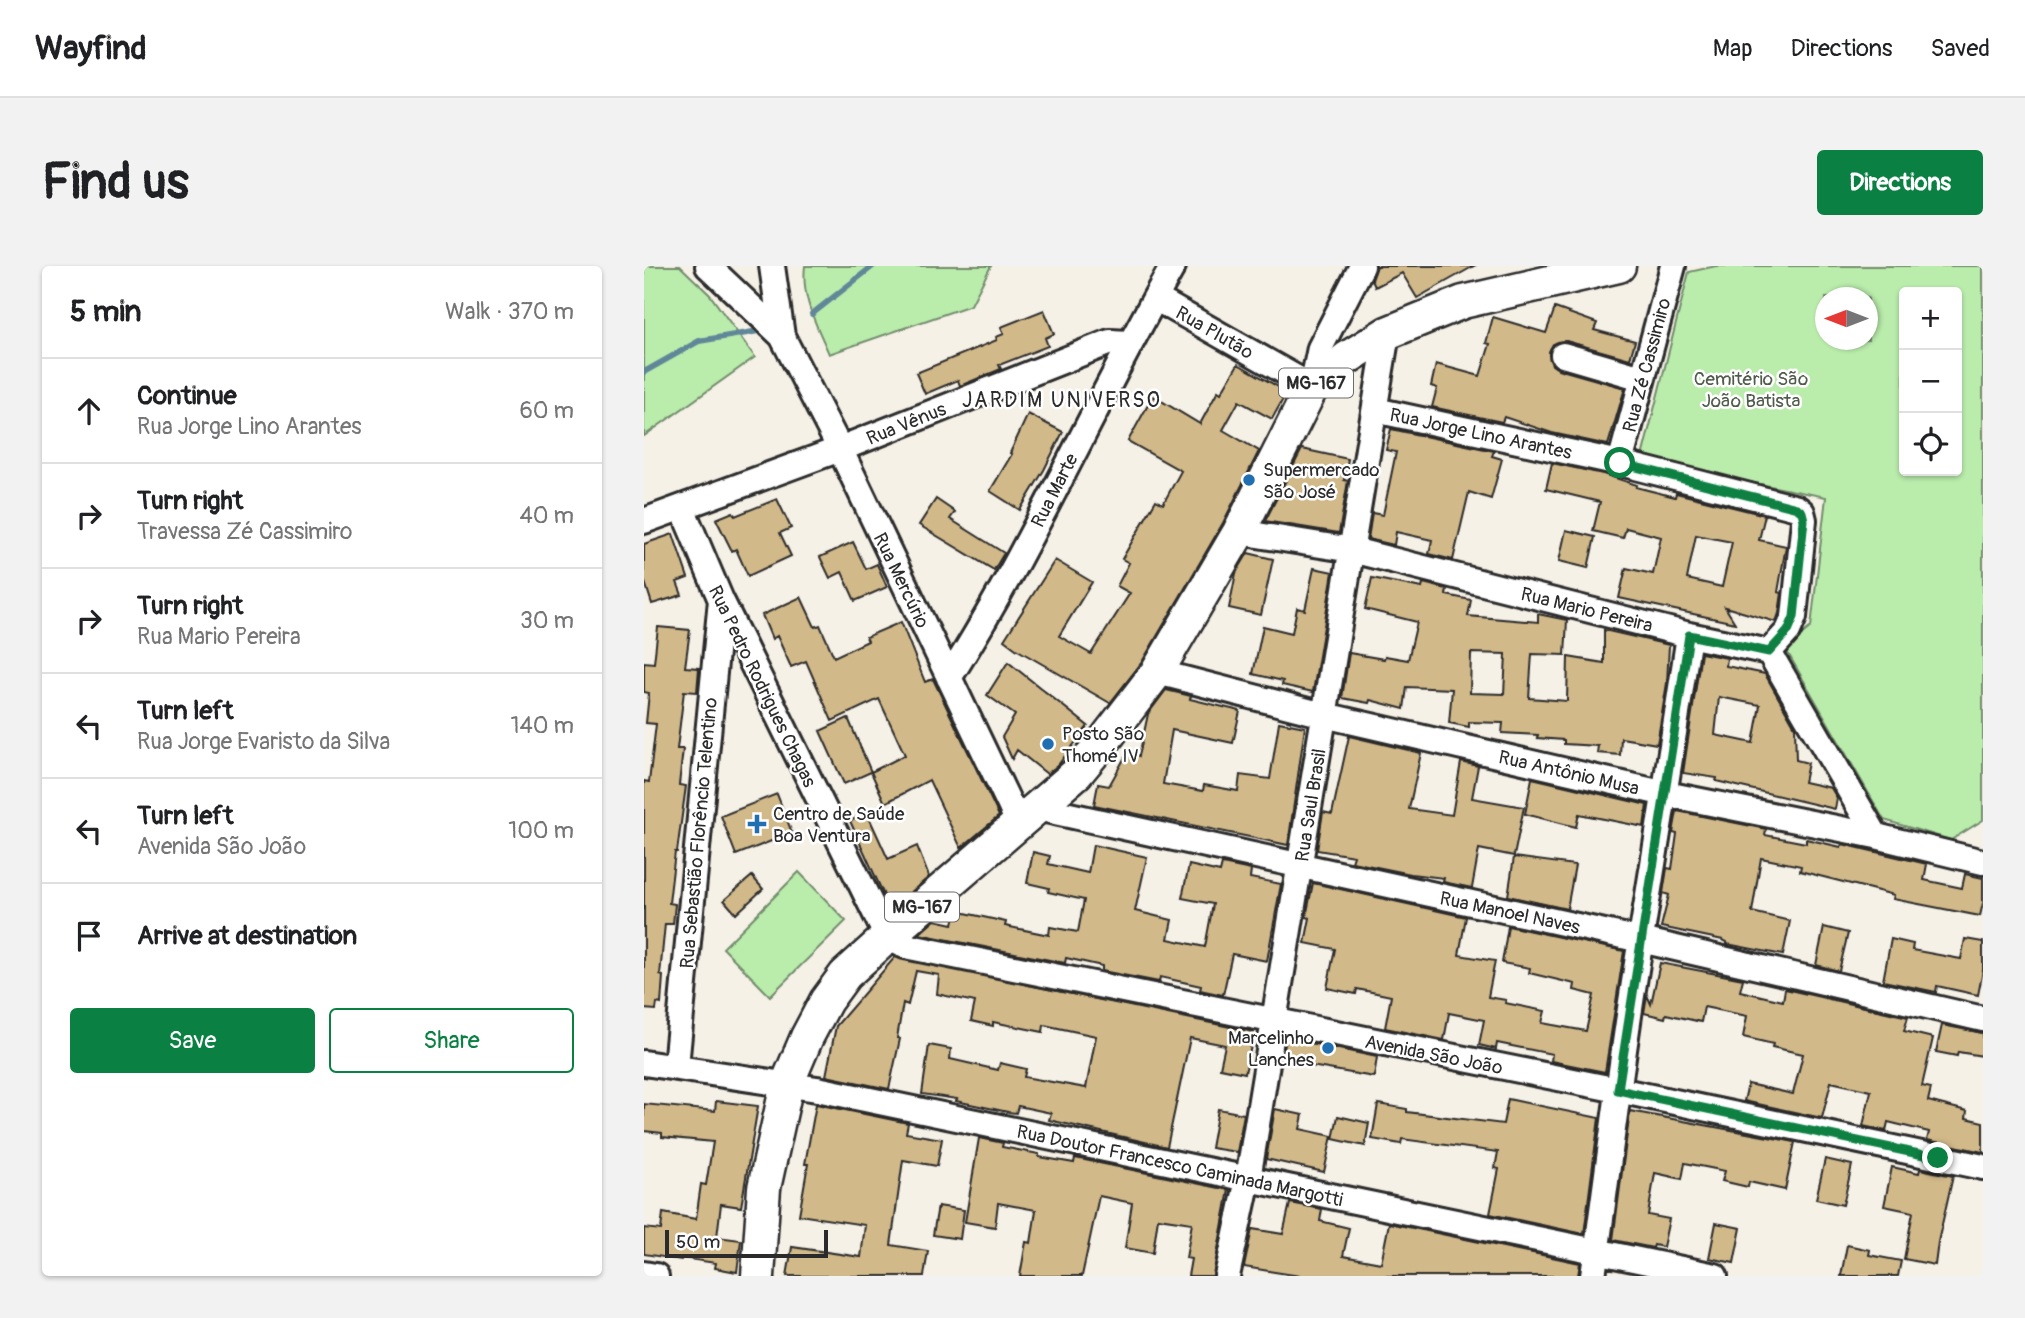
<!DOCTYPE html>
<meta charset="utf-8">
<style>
:root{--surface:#fff;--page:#f2f2f2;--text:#202124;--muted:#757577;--line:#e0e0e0;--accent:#0b8043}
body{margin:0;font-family:Pangolin,sans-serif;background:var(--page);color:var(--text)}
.controls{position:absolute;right:21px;top:21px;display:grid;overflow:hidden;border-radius:7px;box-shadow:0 2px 5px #0004}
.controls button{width:63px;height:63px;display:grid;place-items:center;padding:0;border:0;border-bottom:2px solid var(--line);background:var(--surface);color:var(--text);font:35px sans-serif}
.compass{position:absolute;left:1171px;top:21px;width:63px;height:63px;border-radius:50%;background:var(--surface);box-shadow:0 2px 5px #0004;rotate:270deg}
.scale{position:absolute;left:21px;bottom:18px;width:163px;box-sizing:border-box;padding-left:7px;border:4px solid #2b2b2b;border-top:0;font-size:19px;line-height:24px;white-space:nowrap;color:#2b2b2b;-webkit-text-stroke:5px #fff;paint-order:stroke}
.stop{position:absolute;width:21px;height:21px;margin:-16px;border:5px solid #0b8043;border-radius:50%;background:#fff}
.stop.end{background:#0b8043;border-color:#fff;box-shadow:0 2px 7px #0008}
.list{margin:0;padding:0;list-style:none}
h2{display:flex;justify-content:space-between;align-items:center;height:91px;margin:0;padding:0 28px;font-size:30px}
h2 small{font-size:23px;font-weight:400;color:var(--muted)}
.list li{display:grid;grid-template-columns:46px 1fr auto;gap:21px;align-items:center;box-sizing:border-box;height:105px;padding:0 28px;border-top:2px solid var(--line)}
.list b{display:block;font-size:26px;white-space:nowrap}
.list p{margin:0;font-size:23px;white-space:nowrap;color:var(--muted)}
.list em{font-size:23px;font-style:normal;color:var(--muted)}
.actions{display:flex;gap:14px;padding:21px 28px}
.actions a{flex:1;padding:16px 0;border:2px solid var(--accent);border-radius:7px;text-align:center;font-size:24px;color:var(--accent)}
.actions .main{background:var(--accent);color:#fff}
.icon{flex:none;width:38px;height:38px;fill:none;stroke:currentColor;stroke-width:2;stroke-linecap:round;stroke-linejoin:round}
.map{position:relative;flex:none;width:1339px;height:1010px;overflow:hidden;border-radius:7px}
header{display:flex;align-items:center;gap:42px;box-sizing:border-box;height:98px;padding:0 35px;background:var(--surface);border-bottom:2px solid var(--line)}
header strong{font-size:33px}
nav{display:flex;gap:38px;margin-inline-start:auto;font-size:24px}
.intro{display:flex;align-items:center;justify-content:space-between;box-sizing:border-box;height:168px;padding:0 42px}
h1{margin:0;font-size:49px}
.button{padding:18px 32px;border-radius:7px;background:var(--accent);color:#fff;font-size:24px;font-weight:700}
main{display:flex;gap:42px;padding:0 42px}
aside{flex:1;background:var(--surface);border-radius:7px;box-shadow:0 2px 5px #0004}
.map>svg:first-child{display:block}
.green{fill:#baecac;stroke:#728c6c;stroke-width:2;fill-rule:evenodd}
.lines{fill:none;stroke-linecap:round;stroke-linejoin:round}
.stream{stroke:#5e8798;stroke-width:6}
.building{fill:#d2b989;stroke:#2b2b2b;stroke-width:2;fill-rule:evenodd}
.minor-casing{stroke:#2b2b2b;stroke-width:30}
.major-casing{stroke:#2b2b2b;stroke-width:37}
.minor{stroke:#fff;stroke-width:24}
.major{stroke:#fff;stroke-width:32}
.route{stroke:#0b8043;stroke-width:9}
.poi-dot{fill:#1f6fb2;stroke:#fff;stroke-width:2.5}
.labels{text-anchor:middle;stroke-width:5;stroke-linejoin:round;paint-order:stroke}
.shield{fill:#fff;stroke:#6b6b6b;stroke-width:2}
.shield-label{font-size:18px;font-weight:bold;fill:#2b2b2b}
.street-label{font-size:19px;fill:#2b2b2b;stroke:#fff}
.park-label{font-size:19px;fill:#4f5b4b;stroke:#fff}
.poi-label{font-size:19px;fill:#2b2b2b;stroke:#fff;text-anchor:start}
.neighbourhood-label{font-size:21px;letter-spacing:2px;fill:#2b2b2b;stroke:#fff}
</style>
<header>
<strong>Wayfind</strong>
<nav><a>Map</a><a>Directions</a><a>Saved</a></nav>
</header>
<div class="intro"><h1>Find us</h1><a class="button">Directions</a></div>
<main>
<aside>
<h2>5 min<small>Walk · 370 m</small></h2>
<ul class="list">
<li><svg class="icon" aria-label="ahead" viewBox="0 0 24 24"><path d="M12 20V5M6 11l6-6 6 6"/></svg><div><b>Continue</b><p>Rua Jorge Lino Arantes</p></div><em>60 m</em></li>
<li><svg class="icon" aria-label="right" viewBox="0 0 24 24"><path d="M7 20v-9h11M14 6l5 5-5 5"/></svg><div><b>Turn right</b><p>Travessa Zé Cassimiro</p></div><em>40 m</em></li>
<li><svg class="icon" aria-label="right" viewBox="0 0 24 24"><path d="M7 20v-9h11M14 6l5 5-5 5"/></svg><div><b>Turn right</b><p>Rua Mario Pereira</p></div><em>30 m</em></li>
<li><svg class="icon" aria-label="left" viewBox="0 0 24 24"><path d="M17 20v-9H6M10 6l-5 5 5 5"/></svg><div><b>Turn left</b><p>Rua Jorge Evaristo da Silva</p></div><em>140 m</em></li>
<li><svg class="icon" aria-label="left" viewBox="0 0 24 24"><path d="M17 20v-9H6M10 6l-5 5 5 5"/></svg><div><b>Turn left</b><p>Avenida São João</p></div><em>100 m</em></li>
<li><svg class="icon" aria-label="arrive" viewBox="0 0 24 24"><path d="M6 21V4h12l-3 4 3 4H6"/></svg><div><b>Arrive at destination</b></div></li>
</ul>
<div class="actions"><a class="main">Save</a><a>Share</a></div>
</aside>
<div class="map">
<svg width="1339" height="1010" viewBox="0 0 1339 1010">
<rect width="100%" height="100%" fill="#f6f1e7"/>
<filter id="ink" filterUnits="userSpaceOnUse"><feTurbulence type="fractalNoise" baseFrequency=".0143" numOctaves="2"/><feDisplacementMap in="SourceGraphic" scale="14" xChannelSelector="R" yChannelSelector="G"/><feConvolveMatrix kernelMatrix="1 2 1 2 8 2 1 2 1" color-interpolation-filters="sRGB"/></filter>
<g filter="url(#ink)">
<!-- green -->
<path class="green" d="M0 0H36L66 29 111 91 0 170Z
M161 0H347L327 39 185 88C173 60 157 32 161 0Z
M1072 0H1339V554L1307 574 1240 554 1141 382 1167 361 1182 231 997 195 1045 6ZM1260 26H1313V205H1260ZM1182 32H1224V74H1182Z
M155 606 202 655 126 730 79 682Z"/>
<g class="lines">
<!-- stream -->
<path class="stream" d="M168 48 229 0
M0 106 55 75 115 65"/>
</g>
<!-- building -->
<path class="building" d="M830 0 773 32 758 7 731 21 728 14 733 0Z
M911 42 953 57 950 64 991 75 986 93 922 75 909 78 905 86 908 99 914 103 981 122 964 179 908 167 860 151 858 156 788 141 793 122 787 120 792 98 836 110 846 78 842 77 849 51 902 67Z
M400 44 410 68 401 72 404 80 355 99 357 103 316 120 314 114 281 128 272 107 353 74 352 71 360 68 357 61Z
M594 98 643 126 628 153 595 135 579 164 615 185 579 257 498 396 466 437 372 383 360 374 411 294 448 316 415 370 447 388 486 327 473 320 485 297 478 293 512 234 519 238 537 205 484 175 509 130 556 158 574 125 577 127Z
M384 148 419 166 400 204 376 244 346 225 368 188 366 187Z
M747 163 850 185 848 190 858 193 847 233 825 226 809 294 785 288 788 274 752 266 750 279 724 273 728 247 739 249 752 186 742 184Z
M658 183 704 193 700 214 704 215 695 267 621 255Z
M908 197 959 208 993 219 992 221 1031 231 1032 227 1121 249 1115 274 1142 280 1134 326 1138 327 1135 347 1132 356 1081 341 1091 357 975 332 982 302 1009 308 1017 271 982 262 979 272 949 265 956 236 902 223ZM1052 269 1088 276 1078 321 1043 313Z
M133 233 147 262 136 267 147 290 104 310 92 283 88 285 72 253 89 246 91 250Z
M292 233 311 246 306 253 360 287 350 304 275 259Z
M922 264 951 271 944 302 915 295Z
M29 268 44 312 33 316 38 329 8 338 0 313V278Z
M209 276 222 303 233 298 243 321 211 335 198 306 186 312 176 291Z
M604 287 629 293 617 349 585 342 592 307Z
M670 302 689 306 669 426 638 419 639 415 609 408 619 360 648 367 653 342 661 344Z
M728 312 778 322 779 317 803 323 802 329 827 334 824 350 894 356V348L923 354 921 389 888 388 885 432 923 435 924 391 960 397V364L1025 379 1023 417 1013 478 977 472 976 489 953 487 954 480 920 478V474L893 472 894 469 858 467 859 457 825 456V461L805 457 808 423 763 421 760 443 726 434 725 437 698 432 705 387 740 393 741 390 764 394 773 356 721 343ZM827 387 862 388 860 428 826 427Z
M157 331 171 361 176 359 190 391 224 375 222 371 257 356 281 416 289 413 355 550 317 582 285 514 241 537 227 506 261 489 235 433 188 455 162 395 147 401 133 370 128 373 118 349Z
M14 361 46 364 41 401 55 402 53 426 40 425 33 483H39L35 519 42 520 33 586H31L25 637 31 638 29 658H21L16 709 19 710 17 738 13 737 12 744 0 743V515L5 516 12 458 2 457 5 427 0 426V396L10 397Z
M1057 387 1083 392 1082 400 1121 408 1151 461 1152 494 1164 497 1160 516 1187 522 1193 532 1191 543 1072 515 1073 512 1039 507ZM1075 431 1116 439 1109 477 1071 469Z
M364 396 444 460 414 499 403 508 373 484 368 493 358 471 371 449 343 429Z
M522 424 547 430 546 433 596 445 589 477 528 464 519 518 559 525 560 519 594 525 596 509 626 513 635 456 661 461 644 579 450 539 454 518 465 520 485 484 495 490 504 448Z
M204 452 227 506 200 518 176 465Z
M705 470 777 487 765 543 808 549 817 496 834 500 828 532 880 541 870 590 835 583 828 622 799 616 800 612 767 608 708 596 710 590 673 584 679 546 688 548Z
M888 512 1003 539 1000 561 935 548 932 561 881 548Z
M133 528 148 567 92 589 77 550Z
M1033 545 1122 563 1121 569 1162 577V573L1197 581 1198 578 1283 598 1280 614 1318 622 1321 608 1339 612V637L1336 650 1249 633 1250 629 1156 605 1157 600 1117 592 1108 646 1146 655 1139 689 1083 678V676L1079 674 1017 661 1025 629 1019 627 1023 602 1028 603 1033 568 1029 567Z
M223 547 244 593 273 580 285 611 254 637 243 636 206 555Z
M449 579 503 591 491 645 528 654 524 673 561 681 569 638 538 632 545 599 576 606 578 598 607 604 606 612 637 618 623 695 588 688 579 729 556 724 557 720 516 711 515 716 458 705V700L422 692 421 697 275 668 291 654 309 658 312 645 362 656 361 660 405 669 406 661 434 666 440 634 404 626 405 622 383 617 389 586 406 590 404 598 444 607Z
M870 591 931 599 923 643 864 630Z
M108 610 119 623 92 648 80 634Z
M669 617 822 651 815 689 851 695 844 731 862 734 861 737 901 745 898 757 942 765 950 729 930 724 931 718 885 707 886 702 858 697 864 660 980 685 961 806 907 795 908 788 853 777 852 783 835 779 840 754 805 747 800 774 741 762 747 730 713 723 712 728 683 722 691 683 661 677 666 652 662 651Z
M1180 661 1204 667 1195 705 1172 699Z
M1247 673 1269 678 1268 684 1317 693 1321 673 1339 676V704L1334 729 1293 720 1292 726 1239 715Z
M251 691 610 766 601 807 576 802 581 779 546 772 523 881 405 854 407 847 374 840 372 847 364 846 312 835 313 833 278 828 285 779 307 783 306 793 354 804 356 797 382 803 380 811 442 822 452 770 400 759 399 766 349 756V760L327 755 331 736 293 728 295 709 272 705 264 739 259 737 253 772 256 773 245 823 182 810 192 760Z
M1016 697 1099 713 1096 725 1139 735 1141 723 1264 751 1260 765 1289 772 1278 820 1287 822 1284 835 1323 845 1322 852 1339 856V886L1283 874 1285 866 1244 856 1242 865 1219 860 1227 825 1187 816 1178 852 1100 835 1104 818 1149 828 1159 788 1128 781 1129 778 1099 771 1103 750 1060 741 1057 756 1022 748 1021 752 1000 747 1003 729 1007 738Z
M1298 759 1339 767V790L1314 786 1313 790 1292 786Z
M642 772 733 791 730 811 638 795Z
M864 833 955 852 940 968 846 948 855 903 851 902 854 886 758 873 757 878 728 873 734 838 763 843V846L859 858Z
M72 835 114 840 97 941 77 938 73 971 97 974 93 1006 71 1002 72 997 38 992 37 994 0 988V962L17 964 19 947 52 953 57 918 62 919 69 876 18 871V867L0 865V838L71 845Z
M172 838 264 857 262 867 298 873 293 900 259 894 247 979 284 985 280 1010H143L148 981 217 991 221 959 155 949 164 898H161Z
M574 843 600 848 593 886 567 882Z
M631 843 659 849 656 863 688 870 680 906 622 893Z
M986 845 1151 876 1141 924 1105 916 1104 921 1078 915 1081 905 1041 897 1038 913 1011 907 1004 949 1025 953 1019 981 1010 979 1009 982 969 974Z
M694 850 725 857 721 880 689 873Z
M335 872 359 877 358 881 395 888V891L430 897 431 892 585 924 569 1010H544L547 993 542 992 548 957 514 952 509 987 481 982 488 937 455 930 438 1010H376L382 976 387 977 392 944 354 937 351 961 321 956Z
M1181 893 1208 899 1199 939 1172 933Z
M1248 901 1275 907 1276 903 1309 910 1294 976 1291 999 1260 993 1269 946 1240 940Z
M646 937 678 943 676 955 705 962 699 990 737 997 745 957 936 997 934 1010H656L600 1001 608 963 639 968Z
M294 940 320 944 316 973 289 969Z
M1072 957 1097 962 1090 997 1065 992Z
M1203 979 1226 984 1225 989 1257 995 1254 1010H1197Z"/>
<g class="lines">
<!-- minor casing -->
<g class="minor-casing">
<path id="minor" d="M64 0 138 70
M128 0 138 70 196 183 375 558
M511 32 668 121 676 82 718 0
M919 89 998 112
M731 144 976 197 1153 242 1158 246 1160 254 1150 351 1144 365 1125 386
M976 197 1029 0
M38 242 77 334 243 671 261 680 974 824 1339 901
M0 255 196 183 466 76 486 77
M595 266 708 284 1045 369 1125 386 1232 570
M513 406 680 449 1022 528 1232 570 1339 596
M305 412C389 280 451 136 529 0
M393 542 997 674 1339 753
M0 797 173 823 1071 1010
M32 800 77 334
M0 1008 12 1010
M583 1010 604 913 743 67
M949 1010C965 898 978 785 997 673 1013 572 1030 471 1045 369"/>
</g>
<!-- major casing -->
<g class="major-casing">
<path id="major" d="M114 1010 120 922 143 818 163 771 182 735 201 709 243 671 433 507 463 471 513 406 595 266 668 121 703 92 743 67 819 36 975 0"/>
</g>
<!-- minor -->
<use href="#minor" class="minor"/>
<!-- major -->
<use href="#major" class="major"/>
</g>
</g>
<g class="lines" filter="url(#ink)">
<!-- route -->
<path class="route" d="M976 197 1153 242 1158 246 1160 254 1150 351 1144 365 1125 386 1045 369C1023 521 997 672 974 824L1294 892"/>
</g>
<!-- markers -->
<g class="poi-dot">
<circle cx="605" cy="214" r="7"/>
<circle cx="404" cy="478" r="7"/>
<path d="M109.5 547.5h7v7h7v7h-7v7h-7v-7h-7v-7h7z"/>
<circle cx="684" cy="782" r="7"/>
</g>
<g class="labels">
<!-- shield labels -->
<g class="shield">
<rect x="635" y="102.5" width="74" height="29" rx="5"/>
<rect x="241" y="626.5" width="74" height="29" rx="5"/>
</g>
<g class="shield-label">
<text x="672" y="123">MG-167</text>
<text x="278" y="647">MG-167</text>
</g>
<!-- street labels -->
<g class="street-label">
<text transform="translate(571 66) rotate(30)" y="7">Rua Plutão</text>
<text transform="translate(1002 99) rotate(-75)" y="7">Rua Zé Cassimiro</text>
<text transform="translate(262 157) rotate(-22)" y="7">Rua Vênus</text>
<text transform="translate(837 167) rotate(12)" y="7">Rua Jorge Lino Arantes</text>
<text transform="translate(410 224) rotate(-63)" y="7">Rua Marte</text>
<text transform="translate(258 314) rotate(64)" y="7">Rua Mercúrio</text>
<text transform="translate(943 343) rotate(14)" y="7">Rua Mario Pereira</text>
<text transform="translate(119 420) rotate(64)" y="7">Rua Pedro Rodrigues Chagas</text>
<text transform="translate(925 506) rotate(13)" y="7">Rua Antônio Musa</text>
<text transform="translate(666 539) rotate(-81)" y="7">Rua Saul Brasil</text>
<text transform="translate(54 567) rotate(-85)" y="7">Rua Sebastião Florêncio Telentino</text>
<text transform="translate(866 646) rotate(12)" y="7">Rua Manoel Naves</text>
<text transform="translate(790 788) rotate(11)" y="7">Avenida São João</text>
<text transform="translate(536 899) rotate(12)" y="7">Rua Doutor Francesco Caminada Margotti</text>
</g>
<!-- park labels -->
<g class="park-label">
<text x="1107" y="119">Cemitério São<tspan x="1107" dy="22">João Batista</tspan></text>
</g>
<!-- poi labels -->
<g class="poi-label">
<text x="619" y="210">Supermercado<tspan x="619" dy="22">São José</tspan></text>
<text x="418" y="474">Posto São<tspan x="418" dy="22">Thomé IV</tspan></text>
<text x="129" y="554">Centro de Saúde<tspan x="129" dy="22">Boa Ventura</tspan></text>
<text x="670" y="778" text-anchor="end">Marcelinho<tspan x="670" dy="22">Lanches</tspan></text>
</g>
<!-- neighbourhood labels -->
<g class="neighbourhood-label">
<text x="418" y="141">JARDIM UNIVERSO</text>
</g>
</g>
</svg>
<div class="controls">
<button>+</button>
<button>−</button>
<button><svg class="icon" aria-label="locate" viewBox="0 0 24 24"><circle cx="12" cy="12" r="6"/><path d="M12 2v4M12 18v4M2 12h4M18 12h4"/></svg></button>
</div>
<svg class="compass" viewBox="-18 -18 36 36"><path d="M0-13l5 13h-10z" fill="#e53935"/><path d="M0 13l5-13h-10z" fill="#757577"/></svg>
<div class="scale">50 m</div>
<div class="stop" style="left:976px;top:197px"></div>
<div class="stop end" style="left:1294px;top:892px"></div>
</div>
</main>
